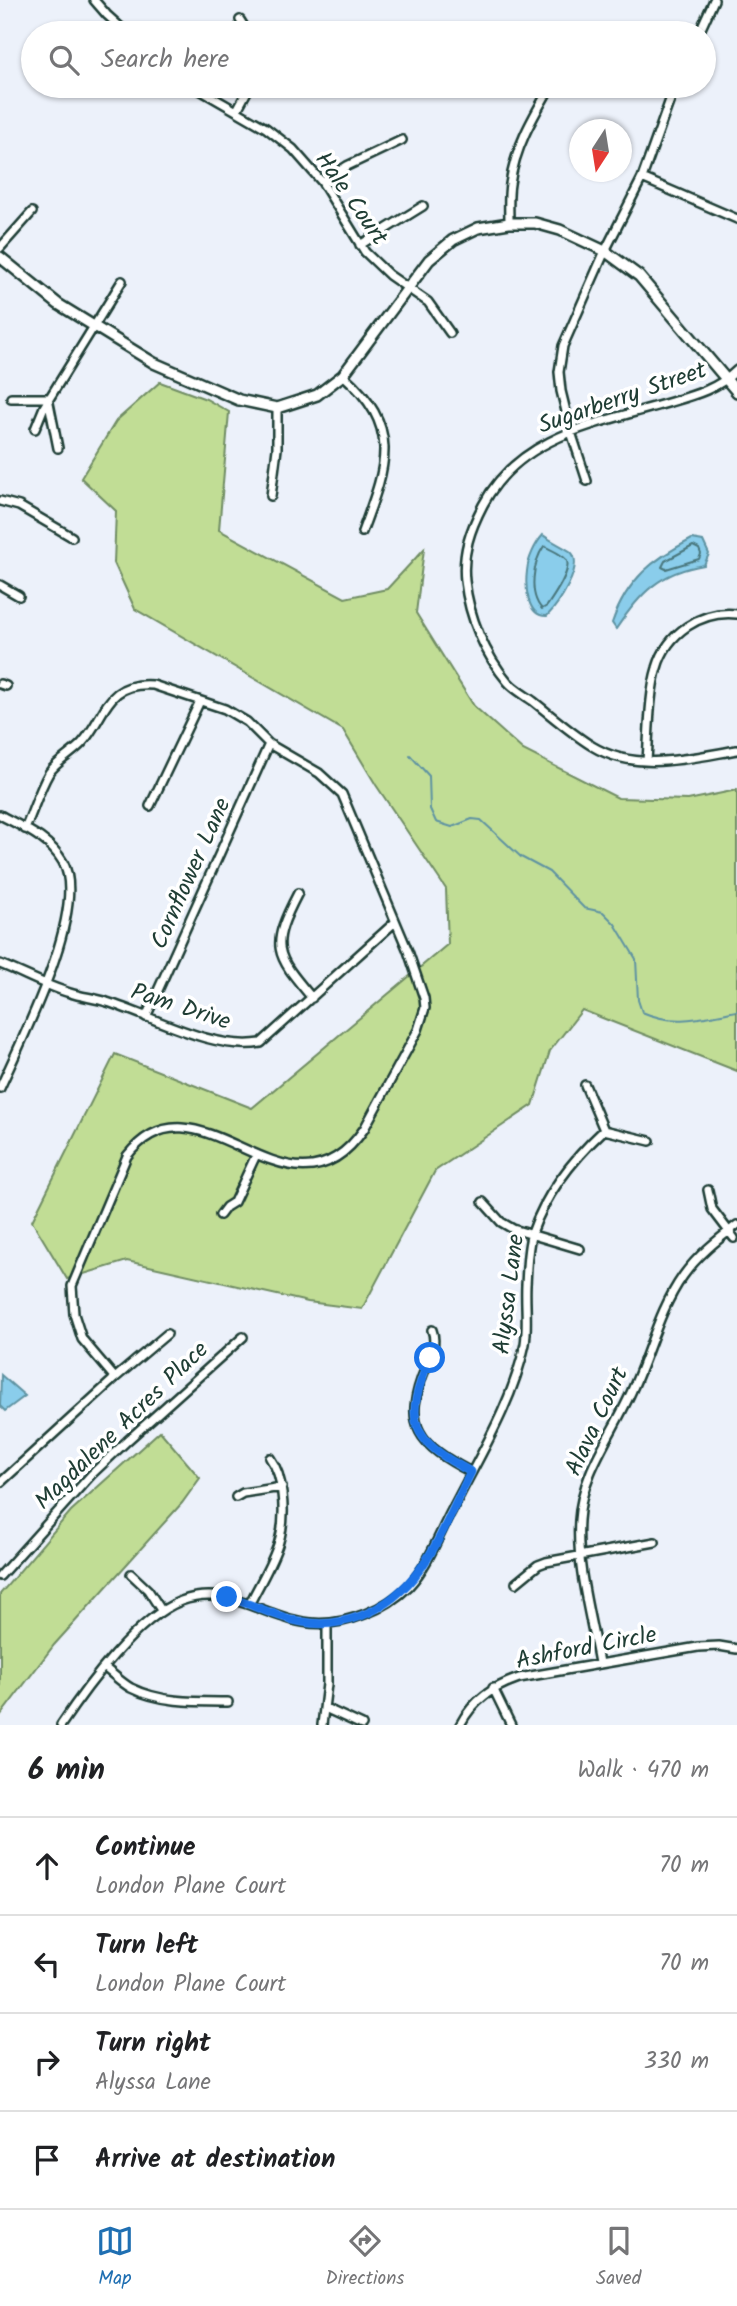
<!DOCTYPE html>
<meta charset="utf-8">
<style>
:root{--surface:#fff;--page:#f6f6f6;--text:#202124;--muted:#757577;--line:#e0e0e0;--accent:#1f6fb2}
body{margin:0;font-family:Kalam,sans-serif;background:var(--page);color:var(--text)}
.compass{position:absolute;left:569px;top:119px;width:63px;height:63px;border-radius:50%;background:var(--surface);box-shadow:0 2px 5px #0004;rotate:192deg}
.stop{position:absolute;width:21px;height:21px;margin:-16px;border:5px solid #1a73e8;border-radius:50%;background:#fff}
.stop.end{background:#1a73e8;border-color:#fff;box-shadow:0 2px 7px #0008}
.list{margin:0;padding:0;list-style:none}
h2{display:flex;justify-content:space-between;align-items:center;height:91px;margin:0;padding:0 28px;font-size:30px}
h2 small{font-size:23px;font-weight:400;color:var(--muted)}
.list li{display:grid;grid-template-columns:46px 1fr auto;gap:21px;align-items:center;box-sizing:border-box;height:98px;padding:0 28px;border-top:2px solid var(--line)}
.list b{display:block;font-size:26px;white-space:nowrap}
.list p{margin:0;font-size:23px;white-space:nowrap;color:var(--muted)}
.list em{font-size:23px;font-style:normal;color:var(--muted)}
.icon{flex:none;width:38px;height:38px;fill:none;stroke:currentColor;stroke-width:2;stroke-linecap:round;stroke-linejoin:round}
.map{position:relative;flex:none;width:737px;height:1725px;overflow:hidden}
.search{position:absolute;background:var(--surface);box-shadow:0 2px 5px #0004;left:21px;right:21px;top:21px;height:77px;display:flex;align-items:center;gap:18px;box-sizing:border-box;padding:0 24px;border-radius:38px;color:var(--muted);font-size:26px}
.sheet{height:483px;background:var(--surface)}
nav{display:flex;justify-content:space-around;align-items:center;box-sizing:border-box;height:98px;border-top:2px solid var(--line);background:var(--surface);font-size:19px;color:var(--muted)}
nav a{display:grid;justify-items:center;gap:4px}
nav .on{color:var(--accent)}
.map>svg:first-child{display:block}
.green{fill:#c1dd95;stroke:#708d64;stroke-width:2}
.water{fill:#8acdeb;stroke:#5f93a2;stroke-width:2}
.lines{fill:none;stroke-linecap:round;stroke-linejoin:round}
.shore{stroke:#4a777d;stroke-width:2}
.stream{stroke:#5f93a2;stroke-width:2}
.minor-casing{stroke:#1f3d34;stroke-width:12}
.tertiary-casing{stroke:#1f3d34;stroke-width:14}
.minor{stroke:#fff;stroke-width:7}
.tertiary{stroke:#fff;stroke-width:9}
.route{stroke:#1a73e8;stroke-width:9}
.labels{text-anchor:middle;stroke-width:7;stroke-linejoin:round;paint-order:stroke}
.street-label{font-size:24px;fill:#1f3d34;stroke:#fff}
</style>
<div class="map">
<svg width="737" height="1725" viewBox="0 0 737 1725">
<rect width="100%" height="100%" fill="#ecf1fa"/>
<filter id="ink" filterUnits="userSpaceOnUse"><feTurbulence type="fractalNoise" baseFrequency=".0143" numOctaves="2"/><feDisplacementMap in="SourceGraphic" scale="14" xChannelSelector="R" yChannelSelector="G"/><feConvolveMatrix kernelMatrix="1 2 1 2 8 2 1 2 1" color-interpolation-filters="sRGB"/></filter>
<g filter="url(#ink)">
<!-- green -->
<path class="green" d="M160 382 206 399 229 412 219 530 345 598 387 589 424 549 416 613 474 706 523 750 618 798 688 800 737 790V1071L582 1010 550 1051 533 1105 435 1171 362 1309 308 1302 127 1261 67 1279 32 1221 115 1054 252 1108 448 944 446 889 376 785 343 730 135 609 114 563 116 511 81 478 116 421Z
M160 1431 200 1478 182 1503 54 1645 0 1716V1594L71 1511Z"/>
<!-- water -->
<path class="water" d="M543 535C549 540 568 549 571 552 585 566 557 606 547 616 527 617 525 587 527 571 528 559 535 544 543 535Z
M692 539 703 541 709 554 704 565C660 572 640 593 616 629L612 623C627 579 653 559 692 539Z
M1 1375 25 1396 5 1411 0 1406Z"/>
<g class="lines">
<!-- shore -->
<path class="shore" d="M544 546C549 549 565 555 567 561 571 572 553 597 547 606L542 609C528 594 533 562 544 546Z
M693 546 699 549 701 554 699 559 666 569 662 567 665 561Z"/>
<!-- stream -->
<path class="stream" d="M410 755 429 776 430 809 436 822 452 827 472 819 481 820 521 857 549 872 584 908 603 912 615 924 636 959 638 1000 642 1012C676 1027 703 1017 737 1011"/>
<!-- minor casing -->
<g class="minor-casing">
<path id="minor" d="M94 0 107 15 127 33
M240 20 248 33
M699 33 714 0
M193 86 266 128 293 149 322 182 365 252 389 275 428 302 450 333
M237 110 250 86
M642 178 737 219
M322 182 347 166 402 140
M509 223C509 210 508 196 510 184 515 147 533 117 551 86
M360 245 423 206
M0 248 32 212
M737 370C719 388 695 395 671 402 601 423 520 434 483 505 470 530 462 553 465 581 469 617 485 655 508 682 515 690 525 695 533 701 552 716 571 733 592 746 636 773 690 758 737 750
M343 375C403 428 386 467 362 532
M11 398H48
M48 398 58 448
M35 429 44 407 122 281
M587 481 571 432 561 391 559 372 563 346 605 251 642 178 675 86
M271 496 277 449V408
M0 501 19 506 72 537
M0 585 19 596
M0 684 6 686
M647 761C649 734 649 693 657 668 667 633 701 610 737 614
M150 806 200 701
M0 815C24 828 49 838 63 862 89 909 21 1041 0 1088
M25 829C33 811 39 790 49 773 57 761 72 754 82 743 106 717 105 681 153 685L225 709 247 722 269 744 319 773 342 794 408 951 424 998 425 1008 418 1030 364 1129C289 1239 199 1063 127 1156L72 1286 74 1314 82 1339 115 1378
M298 893C270 947 274 953 312 998
M0 964C23 973 46 986 70 993 82 997 95 998 107 1002 153 1016 212 1051 261 1043L394 923
M146 1017 269 744
M585 1085 604 1130
M604 1130 650 1141
M708 1190 712 1209 734 1238
M483 1202 501 1222 513 1229 580 1249
M220 1215 226 1207 234 1202 256 1155
M432 1330C437 1343 431 1355 426 1367 401 1426 419 1445 471 1472
M0 1483 115 1378 167 1334
M236 1497 243 1493 282 1487
M131 1574 148 1590 161 1610
M0 1576 91 1475 127 1441 243 1337
M516 1583 538 1565 546 1562 655 1542
M250 1603C270 1563 288 1541 282 1494 281 1480 278 1469 270 1458
M599 1663C591 1617 576 1567 579 1520 582 1470 614 1433 633 1388 650 1351 659 1310 683 1276 697 1256 717 1240 737 1225
M105 1668C113 1674 122 1683 131 1688 161 1703 196 1702 228 1702
M493 1688 511 1725
M325 1708 362 1725
M61 1725C87 1686 137 1618 181 1601 227 1584 260 1615 303 1622 324 1626 345 1622 365 1614 381 1608 396 1599 409 1586 429 1564 439 1534 453 1508 480 1455 513 1402 525 1344 528 1324 525 1305 526 1285 527 1270 527 1248 532 1233 546 1193 573 1159 604 1130
M322 1725 327 1684V1624
M460 1725C473 1700 493 1687 519 1678L698 1647 719 1646 737 1649"/>
</g>
<!-- tertiary casing -->
<g class="tertiary-casing">
<path id="tertiary" d="M0 257 58 304 154 363 239 400 277 408 317 395 343 375 429 260 453 240 478 228 509 223H535L560 230 605 251 639 276 737 392"/>
</g>
<!-- minor -->
<use href="#minor" class="minor"/>
<!-- tertiary -->
<use href="#tertiary" class="tertiary"/>
</g>
</g>
<g class="lines" filter="url(#ink)">
<!-- route -->
<path class="route" d="M227 1597C253 1604 277 1618 303 1622 323 1626 342 1623 361 1616 424 1591 443 1528 471 1472 410 1440 403 1421 430 1358"/>
</g>
<g class="labels">
<!-- street labels -->
<g class="street-label">
<text transform="translate(352 198) rotate(55)" y="8">Hale Court</text>
<text transform="translate(622 397) rotate(-19)" y="8">Sugarberry Street</text>
<text transform="translate(190 873) rotate(-66)" y="8">Cornflower Lane</text>
<text transform="translate(181 1006) rotate(18)" y="8">Pam Drive</text>
<text transform="translate(508 1294) rotate(-83)" y="8">Alyssa Lane</text>
<text transform="translate(596 1421) rotate(-65)" y="8">Alava Court</text>
<text transform="translate(121 1425) rotate(-44)" y="8">Magdalene Acres Place</text>
<text transform="translate(586 1647) rotate(-11)" y="8">Ashford Circle</text>
</g>
</g>
</svg>
<svg class="compass" viewBox="-18 -18 36 36"><path d="M0-13l5 13h-10z" fill="#e53935"/><path d="M0 13l5-13h-10z" fill="#757577"/></svg>
<div class="stop" style="left:430px;top:1358px"></div>
<div class="stop end" style="left:227px;top:1597px"></div>
<div class="search"><svg class="icon" aria-label="search" viewBox="0 0 24 24"><circle cx="10" cy="10" r="6"/><path d="M15 15l6 6"/></svg>Search here</div>
</div>
<section class="sheet">
<h2>6 min<small>Walk · 470 m</small></h2>
<ul class="list">
<li><svg class="icon" aria-label="ahead" viewBox="0 0 24 24"><path d="M12 20V5M6 11l6-6 6 6"/></svg><div><b>Continue</b><p>London Plane Court</p></div><em>70 m</em></li>
<li><svg class="icon" aria-label="left" viewBox="0 0 24 24"><path d="M17 20v-9H6M10 6l-5 5 5 5"/></svg><div><b>Turn left</b><p>London Plane Court</p></div><em>70 m</em></li>
<li><svg class="icon" aria-label="right" viewBox="0 0 24 24"><path d="M7 20v-9h11M14 6l5 5-5 5"/></svg><div><b>Turn right</b><p>Alyssa Lane</p></div><em>330 m</em></li>
<li><svg class="icon" aria-label="arrive" viewBox="0 0 24 24"><path d="M6 21V4h12l-3 4 3 4H6"/></svg><div><b>Arrive at destination</b></div></li>
</ul>
</section>
<nav>
<a class="on"><svg class="icon" aria-label="map" viewBox="0 0 24 24"><path d="M3 6l6-2 6 2 6-2v14l-6 2-6-2-6 2zM9 4v14M15 6v14"/></svg>Map</a>
<a><svg class="icon" aria-label="directions" viewBox="0 0 24 24"><path d="M12 3l9 9-9 9-9-9zM9 14v-3h6M13 9l2 2-2 2"/></svg>Directions</a>
<a><svg class="icon" aria-label="saved" viewBox="0 0 24 24"><path d="M7 4h10v16l-5-4-5 4z"/></svg>Saved</a>
</nav>
